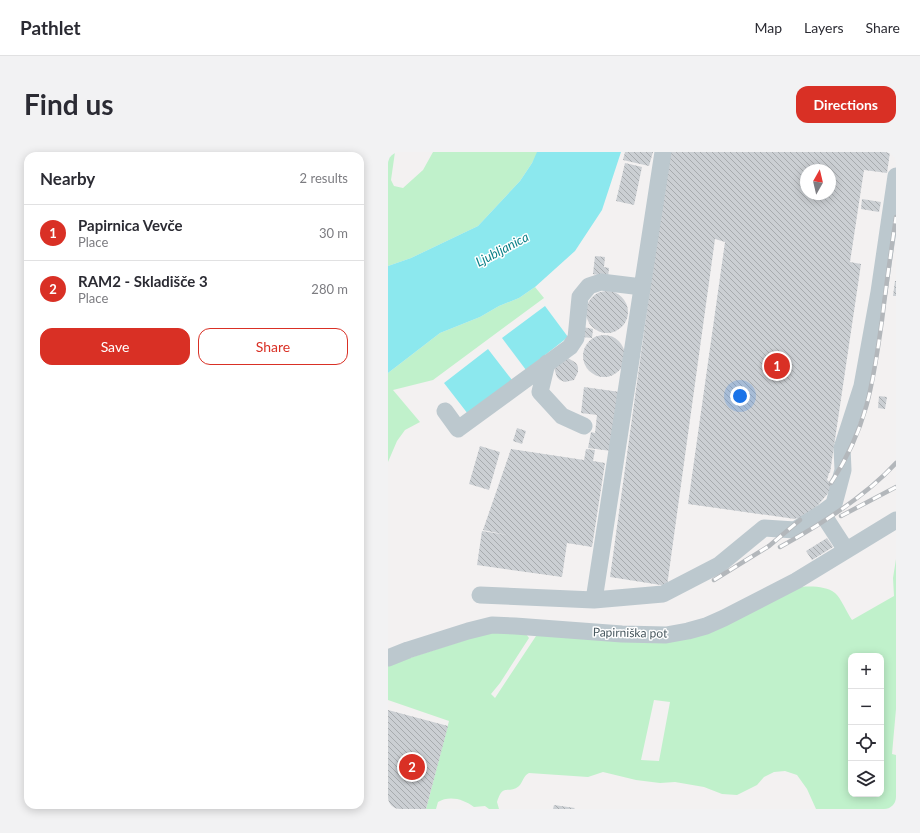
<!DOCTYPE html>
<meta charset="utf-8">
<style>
:root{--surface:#fff;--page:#f2f2f3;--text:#2b2b33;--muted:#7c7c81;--line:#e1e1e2;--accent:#d93025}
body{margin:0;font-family:Lato,sans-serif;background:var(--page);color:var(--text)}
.controls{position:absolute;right:12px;bottom:12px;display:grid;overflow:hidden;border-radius:8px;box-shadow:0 2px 10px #0003}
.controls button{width:36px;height:36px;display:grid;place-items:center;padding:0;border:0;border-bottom:1px solid var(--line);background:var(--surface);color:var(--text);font:20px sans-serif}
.compass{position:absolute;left:412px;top:12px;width:36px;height:36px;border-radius:50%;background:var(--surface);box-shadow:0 2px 10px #0003;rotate:8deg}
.you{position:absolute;left:352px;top:244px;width:14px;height:14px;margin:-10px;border:3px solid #fff;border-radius:50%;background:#1a73e8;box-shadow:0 0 0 6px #1a73e833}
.badge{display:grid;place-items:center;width:26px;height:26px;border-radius:50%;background:var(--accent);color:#fff;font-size:13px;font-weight:700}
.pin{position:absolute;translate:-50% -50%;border:2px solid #fff;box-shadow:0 1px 4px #0006}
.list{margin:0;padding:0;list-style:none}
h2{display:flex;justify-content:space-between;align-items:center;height:52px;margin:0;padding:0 16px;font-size:17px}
h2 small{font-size:13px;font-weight:400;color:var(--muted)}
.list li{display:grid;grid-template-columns:26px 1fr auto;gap:12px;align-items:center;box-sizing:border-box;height:56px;padding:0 16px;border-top:1px solid var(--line)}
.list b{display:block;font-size:15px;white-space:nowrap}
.list p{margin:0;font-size:13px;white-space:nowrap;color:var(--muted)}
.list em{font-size:13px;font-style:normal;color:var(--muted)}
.actions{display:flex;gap:8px;padding:12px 16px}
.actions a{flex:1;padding:9px 0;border:1px solid var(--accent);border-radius:12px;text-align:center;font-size:14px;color:var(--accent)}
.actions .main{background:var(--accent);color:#fff}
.icon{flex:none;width:22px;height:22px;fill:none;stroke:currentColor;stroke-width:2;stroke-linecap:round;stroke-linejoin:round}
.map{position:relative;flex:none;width:508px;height:657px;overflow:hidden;border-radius:12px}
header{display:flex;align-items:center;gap:24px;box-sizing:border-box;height:56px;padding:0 20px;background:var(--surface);border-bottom:1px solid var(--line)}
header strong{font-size:19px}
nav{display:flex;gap:22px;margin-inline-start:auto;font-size:14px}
.intro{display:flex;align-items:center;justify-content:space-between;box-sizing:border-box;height:96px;padding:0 24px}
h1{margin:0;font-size:28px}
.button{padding:10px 18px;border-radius:12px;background:var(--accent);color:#fff;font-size:14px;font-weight:700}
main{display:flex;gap:24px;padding:0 24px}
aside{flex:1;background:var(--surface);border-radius:12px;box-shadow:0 2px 10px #0003}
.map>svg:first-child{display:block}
.grass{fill:#c0f1cb;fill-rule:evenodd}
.water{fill:#8ce8ee}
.building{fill:url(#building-back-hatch);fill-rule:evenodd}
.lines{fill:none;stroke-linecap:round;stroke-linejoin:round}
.minor{stroke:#bcc8ce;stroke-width:17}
.rail-casing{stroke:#b3b7bb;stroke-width:4.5}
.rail{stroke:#fff;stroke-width:3;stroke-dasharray:9;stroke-linecap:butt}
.labels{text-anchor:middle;stroke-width:3;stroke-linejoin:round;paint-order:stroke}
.street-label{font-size:12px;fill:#48585f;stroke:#fff}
.water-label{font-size:13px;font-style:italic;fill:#0c8188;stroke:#fff}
</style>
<header>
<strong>Pathlet</strong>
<nav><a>Map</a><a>Layers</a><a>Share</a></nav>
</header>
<div class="intro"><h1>Find us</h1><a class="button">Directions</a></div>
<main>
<aside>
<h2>Nearby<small>2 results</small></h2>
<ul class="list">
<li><span class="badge">1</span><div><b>Papirnica Vevče</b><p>Place</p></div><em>30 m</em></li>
<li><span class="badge">2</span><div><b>RAM2 - Skladišče 3</b><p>Place</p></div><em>280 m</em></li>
</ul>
<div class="actions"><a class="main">Save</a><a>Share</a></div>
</aside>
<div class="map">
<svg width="508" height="657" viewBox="0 0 508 657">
<defs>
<pattern id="building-back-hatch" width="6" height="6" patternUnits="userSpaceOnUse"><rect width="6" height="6" fill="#cbcfd3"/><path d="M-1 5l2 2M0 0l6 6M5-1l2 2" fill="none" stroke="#a7abae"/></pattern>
</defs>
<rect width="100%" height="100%" fill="#f3f1f1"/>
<!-- grass -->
<path class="grass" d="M0 0H7L3 28 6 34 15 36 35 18 45 0H150L144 11 132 29 90 74 23 106 0 114Z
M147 135 156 146 45 228 5 238 32 270 17 278 9 289 0 310V221L52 181 92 165 111 154 131 146Z
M508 407V557L504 602 508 603V657H428L419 637 409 623 397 619 386 620 376 625 369 633 349 643 334 642 316 635 287 630 272 631 248 628 215 620 200 625 141 621C135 624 135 630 131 634 120 643 115 630 109 650L111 657H101L97 654 86 655C76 647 61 643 50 650L48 657H38L61 569 0 548V514L3 512 102 480 138 482 141 486 112 531 103 542 107 546 150 481 267 490 406 436C417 434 437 433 447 441 453 446 459 461 464 468L506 444 505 426ZM463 504H493V642H463ZM266 548 282 550 271 609 253 608Z"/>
<!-- water -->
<path class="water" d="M149 0H233L214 58 187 99 147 135 131 146 111 154 92 165 52 181 0 221V114L23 106 90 74 132 29 144 11Z
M157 154 180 185 138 218 114 186Z
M100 197 124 228 80 262 56 231Z"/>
<!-- building -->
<path class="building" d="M237 0H265L261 14 235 8Z
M281 0H502L499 21 476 18 462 110 473 112 442 321H441L439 328 446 334 415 371 409 366 407 367 300 352 337 90 327 87 279 434 222 425ZM418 18H442V42H418Z
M237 11 254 15 246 53 228 49Z
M474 47 493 50 491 60 473 57Z
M207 104 217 105 216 115 221 116 220 125 205 122Z
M507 129H508V144H505Z
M198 160a21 21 0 1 1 42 0a21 21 0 1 1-42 0Z
M195 175 205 177 204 186 194 185Z
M195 204a21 21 0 1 1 42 0a21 21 0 1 1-42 0Z
M180 206 188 211 190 215V220L186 228 177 230 172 228 169 225 166 216Z
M196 235 232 240 223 299 200 296 203 280 207 281 209 263 193 261Z
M491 244 499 245 497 257 490 256Z
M129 276 138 279 134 292 125 289Z
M92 294 112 300 101 338 81 332Z
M123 297 196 308 198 297 207 298 205 309 217 311 204 395 179 391 174 425 89 413 94 379 119 383 95 378Z
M439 386 445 395 424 408 418 399Z
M0 558 60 574 38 657H0Z
M166 653 187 656 186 657H165Z"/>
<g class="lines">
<!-- minor -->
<path class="minor" d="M159 211 152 240 174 264 196 274
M57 259 70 277 182 195 188 186 192 145 201 134 213 130 254 135
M434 361 458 398
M92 443 206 448 275 442 331 413 376 376 407 378 434 361 446 352 455 318 454 296 474 234 491 140 508 24
M206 448 275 0
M0 506 20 498 80 479 104 473 127 474 234 482 278 483 300 479 318 474 336 466 408 429 508 368"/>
<!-- rail casing -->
<g class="rail-casing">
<path id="rail" d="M443 331C479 276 485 232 494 168 498 134 503 99 508 65
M453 364 508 335
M392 395C432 373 477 345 508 311
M326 428 381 394 412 368"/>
</g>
<!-- rail -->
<use href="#rail" class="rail"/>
</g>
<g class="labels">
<!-- street labels -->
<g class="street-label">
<text transform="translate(242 481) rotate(1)" y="4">Papirniška pot</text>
</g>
<!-- water labels -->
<g class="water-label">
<text transform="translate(114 97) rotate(-28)" y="5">Ljubljanica</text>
</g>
</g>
</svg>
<div class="controls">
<button>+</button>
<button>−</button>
<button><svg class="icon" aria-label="locate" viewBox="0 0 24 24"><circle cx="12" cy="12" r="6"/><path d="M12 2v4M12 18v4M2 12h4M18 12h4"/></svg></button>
<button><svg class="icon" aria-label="layers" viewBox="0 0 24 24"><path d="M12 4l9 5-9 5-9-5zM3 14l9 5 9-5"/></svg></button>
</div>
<svg class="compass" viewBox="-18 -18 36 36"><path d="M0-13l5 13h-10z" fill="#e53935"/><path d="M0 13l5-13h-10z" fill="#7c7c81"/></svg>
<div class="you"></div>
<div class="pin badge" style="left:389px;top:214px">1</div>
<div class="pin badge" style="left:24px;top:615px">2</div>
</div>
</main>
